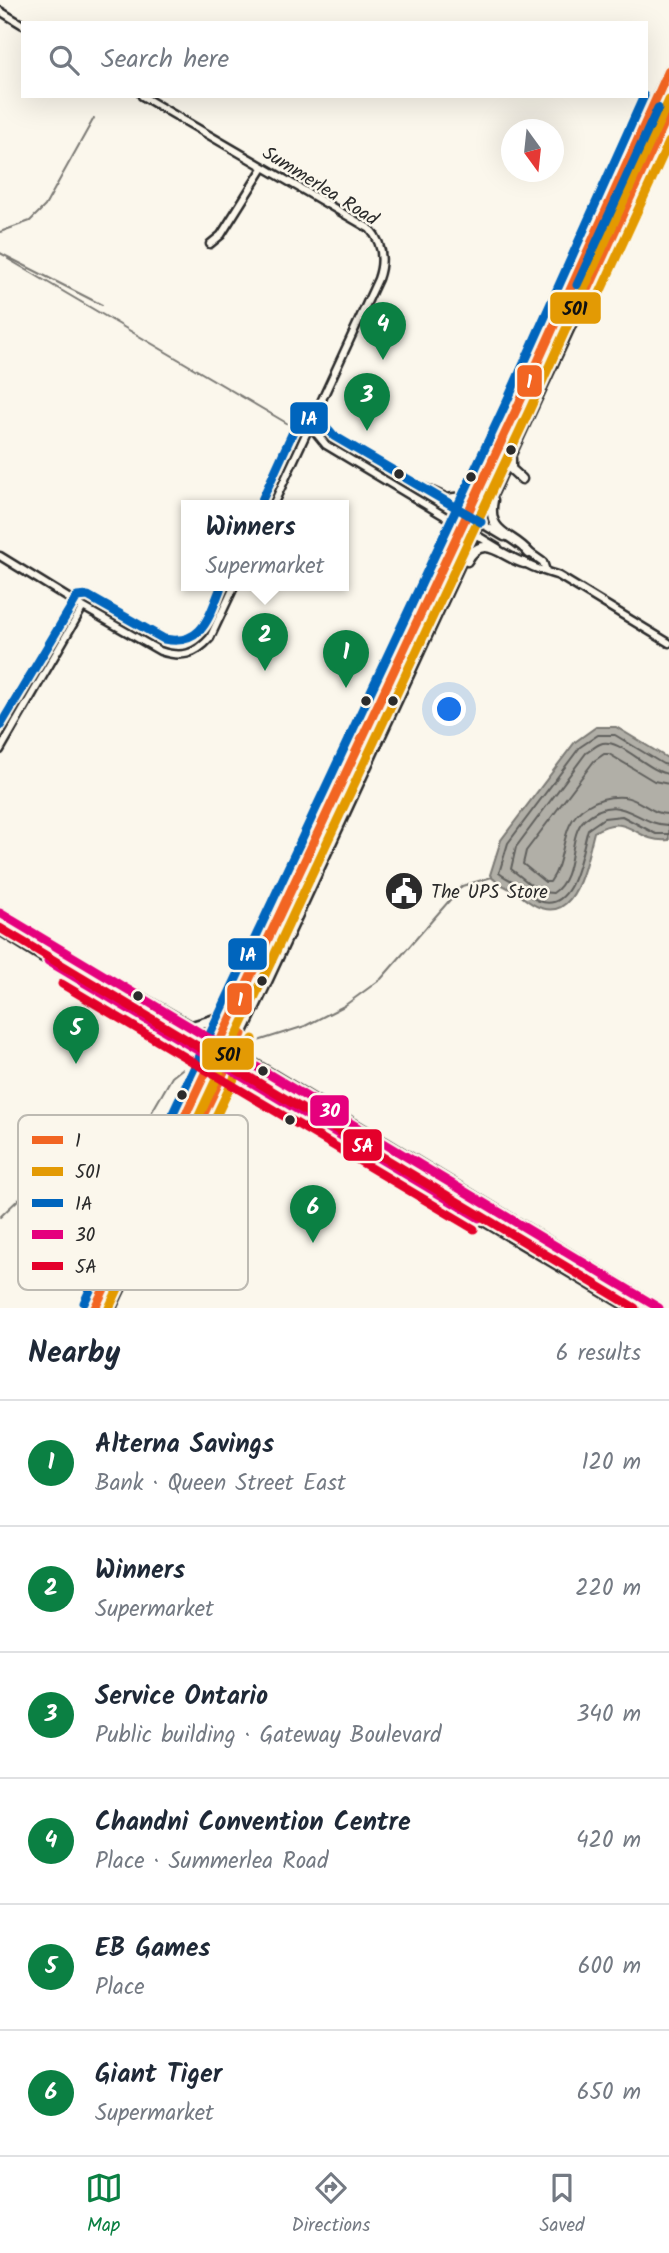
<!DOCTYPE html>
<meta charset="utf-8">
<style>
:root{--surface:#fff;--page:#f6f6f7;--text:#1f2937;--muted:#747a83;--line:#e0e1e3;--accent:#0b8043}
body{margin:0;font-family:Kalam,sans-serif;background:var(--page);color:var(--text)}
.compass{position:absolute;left:501px;top:119px;width:63px;height:63px;border-radius:50%;background:var(--surface);box-shadow:0 7px 28px #0002;rotate:165deg}
.you{position:absolute;left:450px;top:710px;width:24px;height:24px;margin:-18px;border:5px solid #fff;border-radius:50%;background:#1a73e8;box-shadow:0 0 0 10px #1a73e833}
.badge{display:grid;place-items:center;width:46px;height:46px;border-radius:50%;background:var(--accent);color:#fff;font-size:23px;font-weight:700}
.pin{position:absolute;translate:-50% -58px;filter:drop-shadow(0 2px 4px #0008)}
.pin::after{content:'';position:absolute;top:37px;width:24px;height:21px;background:inherit;clip-path:polygon(0 0,100% 0,50% 100%)}
.popup{position:absolute;left:181px;top:500px;width:168px;height:91px;box-sizing:border-box;display:grid;place-content:center;border-radius:0px;background:var(--surface);filter:drop-shadow(0 2px 5px #0005);font-size:23px;white-space:nowrap;color:var(--muted)}
.popup b{font-size:26px;color:var(--text)}
.popup::after{content:'';position:absolute;left:50%;top:100%;margin-left:-14px;border:14px solid transparent;border-top-color:var(--surface)}
.list{margin:0;padding:0;list-style:none}
h2{display:flex;justify-content:space-between;align-items:center;height:91px;margin:0;padding:0 28px;font-size:30px}
h2 small{font-size:23px;font-weight:400;color:var(--muted)}
.list li{display:grid;grid-template-columns:46px 1fr auto;gap:21px;align-items:center;box-sizing:border-box;height:126px;padding:0 28px;border-top:2px solid var(--line)}
.list b{display:block;font-size:26px;white-space:nowrap}
.list p{margin:0;font-size:23px;white-space:nowrap;color:var(--muted)}
.list em{font-size:23px;font-style:normal;color:var(--muted)}
.icon{flex:none;width:38px;height:38px;fill:none;stroke:currentColor;stroke-width:2;stroke-linecap:round;stroke-linejoin:round}
.map{position:relative;flex:none;width:669px;height:1308px;overflow:hidden}
.search{position:absolute;background:var(--surface);box-shadow:0 7px 28px #0002;left:21px;right:21px;top:21px;height:77px;display:flex;align-items:center;gap:18px;box-sizing:border-box;padding:0 24px;border-radius:0px;color:var(--muted);font-size:26px}
.sheet{height:847px;background:var(--surface)}
nav{display:flex;justify-content:space-around;align-items:center;box-sizing:border-box;height:98px;border-top:2px solid var(--line);background:var(--surface);font-size:19px;color:var(--muted)}
nav a{display:grid;justify-items:center;gap:4px}
nav .on{color:var(--accent)}
.map>svg:first-child{display:block}
.water{fill:#b1afa7;stroke:#7b7a75;stroke-width:2}
.lines{fill:none;stroke-linecap:round;stroke-linejoin:round}
.shore{stroke:#61605d;stroke-width:2}
.stream{stroke:#7b7a75;stroke-width:2}
.minor-casing{stroke:#2b2b2b;stroke-width:11}
.major-casing{stroke:#2b2b2b;stroke-width:13}
.minor{stroke:#fbf7ec;stroke-width:6}
.major{stroke:#fbf7ec;stroke-width:8}
.bus-1-casing{stroke:#fbf7ec;stroke-width:14}
.bus-2-casing{stroke:#fbf7ec;stroke-width:14}
.bus-3-casing{stroke:#fbf7ec;stroke-width:14}
.bus-4-casing{stroke:#fbf7ec;stroke-width:14}
.bus-5-casing{stroke:#fbf7ec;stroke-width:14}
.bus-1{stroke:#f26522;stroke-width:9}
.bus-2{stroke:#e39a04;stroke-width:9}
.bus-3{stroke:#0065bd;stroke-width:9}
.bus-4{stroke:#e5007d;stroke-width:9}
.bus-5{stroke:#e4002b;stroke-width:9}
.bus-dot{fill:#2b2b2b;stroke:#fbf7ec;stroke-width:2.5}
.labels{text-anchor:middle;stroke-width:5;stroke-linejoin:round;paint-order:stroke}
.street-label{font-size:19px;fill:#2b2b2b;stroke:#fbf7ec}
.poi-label{font-size:19px;fill:#2b2b2b;stroke:#fbf7ec;text-anchor:start}
.key{fill:#fbf7ec;stroke:#bdbab2;stroke-width:2}
.key-label{font-size:19px;fill:#2b2b2b}
.line-badge{stroke:#fbf7ec;stroke-width:2.5}
.badge-label{font-size:19px;text-anchor:middle;font-weight:bold;fill:#fff}
.pale-badge-label{font-size:19px;text-anchor:middle;font-weight:bold;fill:#111}
</style>
<div class="map">
<svg width="669" height="1308" viewBox="0 0 669 1308">
<rect width="100%" height="100%" fill="#fbf7ec"/>
<filter id="ink" filterUnits="userSpaceOnUse"><feTurbulence type="fractalNoise" baseFrequency=".0143" numOctaves="2"/><feDisplacementMap in="SourceGraphic" scale="14" xChannelSelector="R" yChannelSelector="G"/><feConvolveMatrix kernelMatrix="1 2 1 2 8 2 1 2 1" color-interpolation-filters="sRGB"/></filter>
<g filter="url(#ink)">
<!-- water -->
<path class="water" d="M596 727H616L669 759V840C634 844 631 810 594 832 584 870 573 940 520 895 511 888 495 884 490 875L501 840 575 742Z"/>
<g class="lines">
<!-- shore -->
<path class="shore" d="M669 765 663 764 615 735H598L580 747 508 843 499 873C505 878 512 880 518 885 525 890 531 898 539 901 575 914 581 851 588 829L604 818 622 816 656 834H669
M669 774C648 772 618 736 600 744 595 746 590 751 586 753L516 847 511 869 540 892 553 893C578 876 567 836 584 820 620 788 637 826 669 825
M669 784 654 781 609 754H604L594 761 526 851 523 864 545 882H550C568 858 558 823 587 806 598 799 610 796 624 797 641 799 652 815 669 814"/>
<!-- stream -->
<path class="stream" d="M0 232 30 221 45 206 94 118
M0 253 102 305
M8 259 290 425
M258 1041 305 1026 344 1006 381 979 462 886 492 877
M0 1217 66 1154 79 1144 102 1142 126 1136 146 1122 172 1077 182 1069"/>
<!-- minor casing -->
<g class="minor-casing">
<path id="minor" d="M0 11 23 25
M142 96 370 229C383 244 384 262 378 279L273 505
M210 244 221 235 263 168
M316 433 331 434 426 491
M317 434 326 445 498 548
M442 500 504 537
M526 550 543 562 546 571
M0 556 83 607 160 651C181 658 195 655 210 638L235 585
M523 562C535 570 546 571 559 576L669 643
M0 750 83 607"/>
</g>
<!-- major casing -->
<g class="major-casing">
<path id="major" d="M511 459V469L522 479
M423 488 447 499 462 497 472 486 490 446 501 443
M493 500C486 535 513 533 529 553
M467 561C483 531 503 558 524 563
M0 913 39 938 208 1036 659 1308
M0 930 91 987 630 1308
M192 1026 212 1020 235 1009
M212 1099 231 1087 251 1082
M95 1308 518 406 669 70
M111 1308 264 988 669 113"/>
</g>
<!-- minor -->
<use href="#minor" class="minor"/>
<!-- major -->
<use href="#major" class="major"/>
<!-- bus-1 casing -->
<g class="bus-1-casing">
<path id="bus-1" d="M588 290 669 113
M173 1178 242 1034
M95 1308 518 406 669 70"/>
</g>
<!-- bus-2 casing -->
<g class="bus-2-casing">
<path id="bus-2" d="M599 295 669 142
M184 1183 253 1039
M109 1308 529 411 669 100"/>
</g>
<!-- bus-3 casing -->
<g class="bus-3-casing">
<path id="bus-3" d="M577 285 658 108
M262 500 297 423C311 410 325 424 334 436L481 522
M0 726 77 597 88 596 164 639C204 647 209 615 222 585
M84 1303 507 401 644 96"/>
</g>
<!-- bus-4 casing -->
<g class="bus-4-casing">
<path id="bus-4" d="M0 913 659 1308
M48 961 479 1218"/>
</g>
<!-- bus-5 casing -->
<g class="bus-5-casing">
<path id="bus-5" d="M0 928 635 1308
M62 984 474 1229"/>
</g>
<!-- bus-1 -->
<use href="#bus-1" class="bus-1"/>
<!-- bus-2 -->
<use href="#bus-2" class="bus-2"/>
<!-- bus-3 -->
<use href="#bus-3" class="bus-3"/>
<!-- bus-4 -->
<use href="#bus-4" class="bus-4"/>
<!-- bus-5 -->
<use href="#bus-5" class="bus-5"/>
</g>
</g>
<!-- icons -->
<defs>
<g id="civic-disc" transform="scale(2.0125)"><circle r="9.5" fill="#2b2b2b" stroke="#fbf7ec"/><path d="M-.6-6.5H3V-4.5H.6V-3L4-1V1h2V6H-6V1h2V-1L-.6-3ZM-1.2 2.5V6h2.4V2.5Z" fill="#fff"/></g>
</defs>
<g fill-rule="evenodd">
<use href="#civic-disc" x="404" y="891"/>
</g>
<!-- markers -->
<g class="bus-dot">
<circle cx="511" cy="450" r="6"/>
<circle cx="399" cy="474" r="6"/>
<circle cx="471" cy="477" r="6"/>
<circle cx="366" cy="701" r="6"/>
<circle cx="393" cy="701" r="6"/>
<circle cx="262" cy="981" r="6"/>
<circle cx="138" cy="996" r="6"/>
<circle cx="263" cy="1071" r="6"/>
<circle cx="182" cy="1095" r="6"/>
<circle cx="290" cy="1120" r="6"/>
</g>
<g class="labels">
<!-- street labels -->
<g class="street-label">
<text transform="translate(321 185) rotate(32)" y="7">Summerlea Road</text>
</g>
<!-- poi labels -->
<g class="poi-label">
<text x="431" y="898">The UPS Store</text>
</g>
</g>
<!-- legend -->
<rect x="18" y="1115" width="230" height="175" rx="10" class="key"/>
<rect x="32" y="1136" width="31" height="8" fill="#f26522"/>
<rect x="32" y="1167" width="31" height="9" fill="#e39a04"/>
<rect x="32" y="1199" width="31" height="8" fill="#0065bd"/>
<rect x="32" y="1230" width="31" height="9" fill="#e5007d"/>
<rect x="32" y="1262" width="31" height="8" fill="#e4002b"/>
<g class="key-label">
<text x="75" y="1147">1</text>
<text x="75" y="1178">501</text>
<text x="75" y="1210">1A</text>
<text x="75" y="1241">30</text>
<text x="75" y="1273">5A</text>
</g>
<g class="line-badge">
<rect x="549" y="291" width="53" height="34" rx="7" fill="#e39a04"/>
<rect x="516" y="364" width="27" height="34" rx="7" fill="#f26522"/>
<rect x="289" y="401" width="40" height="34" rx="7" fill="#0065bd"/>
<rect x="227" y="937" width="41" height="34" rx="7" fill="#0065bd"/>
<rect x="226" y="982" width="27" height="34" rx="7" fill="#f26522"/>
<rect x="201" y="1037" width="54" height="34" rx="7" fill="#e39a04"/>
<rect x="309" y="1094" width="41" height="33" rx="7" fill="#e5007d"/>
<rect x="342" y="1128" width="41" height="34" rx="7" fill="#e4002b"/>
</g>
<g class="badge-label">
<text x="529" y="388">1</text>
<text x="309" y="425">1A</text>
<text x="248" y="961">1A</text>
<text x="240" y="1006">1</text>
<text x="330" y="1117">30</text>
<text x="363" y="1152">5A</text>
</g>
<g class="pale-badge-label">
<text x="575" y="315">501</text>
<text x="228" y="1061">501</text>
</g>
</svg>
<svg class="compass" viewBox="-18 -18 36 36"><path d="M0-13l5 13h-10z" fill="#e53935"/><path d="M0 13l5-13h-10z" fill="#747a83"/></svg>
<div class="you"></div>
<div class="pin badge" style="left:346px;top:688px">1</div>
<div class="pin badge" style="left:265px;top:671px">2</div>
<div class="popup"><b>Winners</b>Supermarket</div>
<div class="pin badge" style="left:367px;top:431px">3</div>
<div class="pin badge" style="left:383px;top:360px">4</div>
<div class="pin badge" style="left:76px;top:1064px">5</div>
<div class="pin badge" style="left:313px;top:1243px">6</div>
<div class="search"><svg class="icon" aria-label="search" viewBox="0 0 24 24"><circle cx="10" cy="10" r="6"/><path d="M15 15l6 6"/></svg>Search here</div>
</div>
<section class="sheet">
<h2>Nearby<small>6 results</small></h2>
<ul class="list">
<li><span class="badge">1</span><div><b>Alterna Savings</b><p>Bank · Queen Street East</p></div><em>120 m</em></li>
<li><span class="badge">2</span><div><b>Winners</b><p>Supermarket</p></div><em>220 m</em></li>
<li><span class="badge">3</span><div><b>Service Ontario</b><p>Public building · Gateway Boulevard</p></div><em>340 m</em></li>
<li><span class="badge">4</span><div><b>Chandni Convention Centre</b><p>Place · Summerlea Road</p></div><em>420 m</em></li>
<li><span class="badge">5</span><div><b>EB Games</b><p>Place</p></div><em>600 m</em></li>
<li><span class="badge">6</span><div><b>Giant Tiger</b><p>Supermarket</p></div><em>650 m</em></li>
</ul>
</section>
<nav>
<a class="on"><svg class="icon" aria-label="map" viewBox="0 0 24 24"><path d="M3 6l6-2 6 2 6-2v14l-6 2-6-2-6 2zM9 4v14M15 6v14"/></svg>Map</a>
<a><svg class="icon" aria-label="directions" viewBox="0 0 24 24"><path d="M12 3l9 9-9 9-9-9zM9 14v-3h6M13 9l2 2-2 2"/></svg>Directions</a>
<a><svg class="icon" aria-label="saved" viewBox="0 0 24 24"><path d="M7 4h10v16l-5-4-5 4z"/></svg>Saved</a>
</nav>
